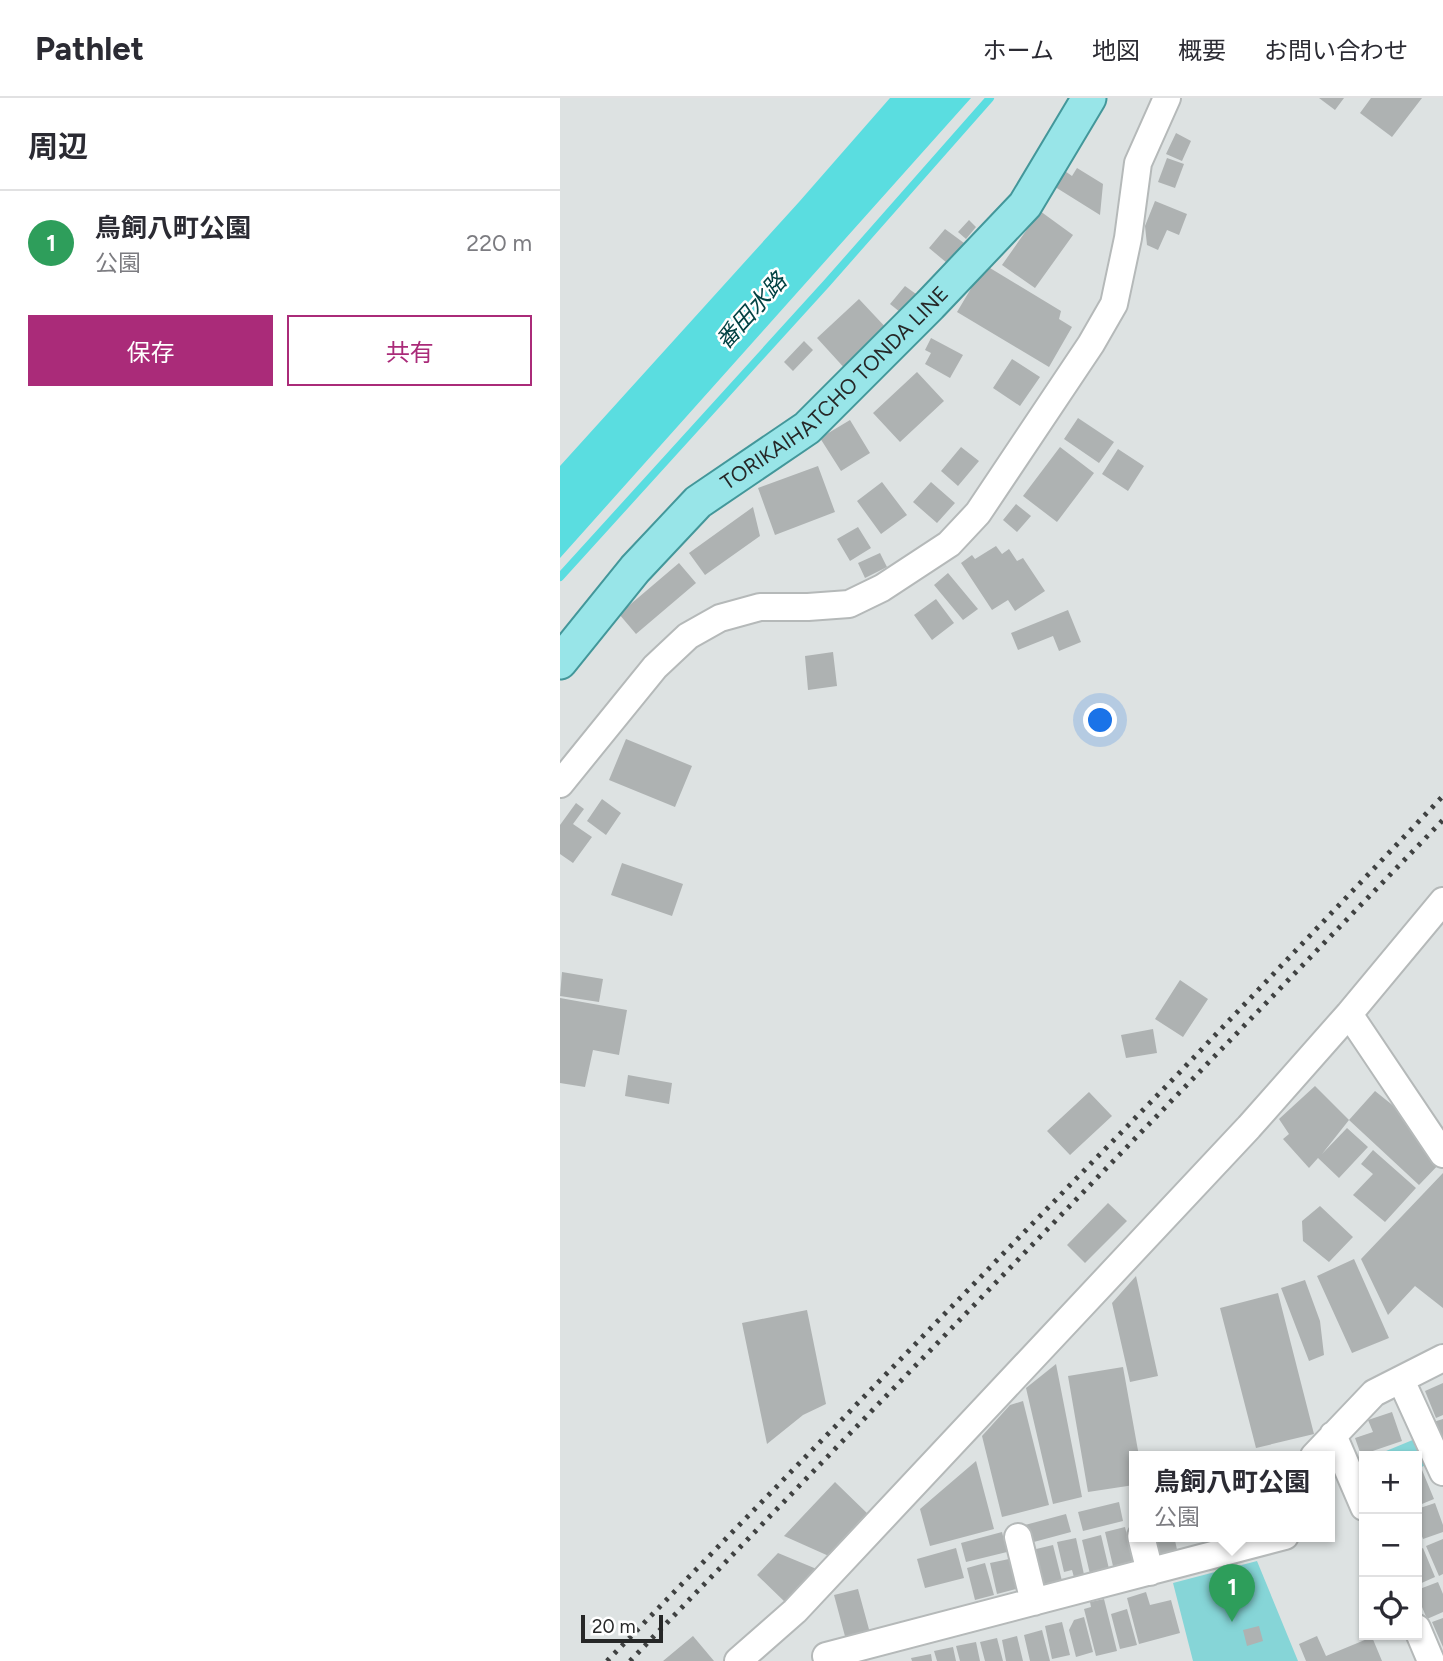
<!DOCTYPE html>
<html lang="ja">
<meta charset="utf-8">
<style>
:root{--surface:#fff;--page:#f7f7f7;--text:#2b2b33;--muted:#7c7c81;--line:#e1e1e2;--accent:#aa2b79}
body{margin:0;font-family:Figtree,"Noto Sans JP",sans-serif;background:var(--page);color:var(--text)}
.controls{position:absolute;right:21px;bottom:21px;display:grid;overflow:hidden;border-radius:0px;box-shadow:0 2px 5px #0004}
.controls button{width:63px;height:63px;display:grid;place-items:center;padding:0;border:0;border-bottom:2px solid var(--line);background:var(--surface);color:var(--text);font:35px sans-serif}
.scale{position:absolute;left:21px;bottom:18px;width:82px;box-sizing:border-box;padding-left:7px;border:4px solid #262727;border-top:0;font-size:19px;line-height:24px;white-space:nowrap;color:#262727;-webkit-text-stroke:5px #fff;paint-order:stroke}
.you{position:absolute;left:541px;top:623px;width:24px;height:24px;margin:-18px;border:5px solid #fff;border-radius:50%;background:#1a73e8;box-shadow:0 0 0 10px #1a73e833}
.badge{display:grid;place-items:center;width:46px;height:46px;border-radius:50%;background:var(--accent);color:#fff;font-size:23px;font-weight:700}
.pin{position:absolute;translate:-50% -58px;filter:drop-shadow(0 2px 4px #0008)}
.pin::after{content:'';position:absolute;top:37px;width:24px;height:21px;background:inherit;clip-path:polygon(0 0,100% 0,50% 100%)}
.popup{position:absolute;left:569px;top:1353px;width:206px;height:91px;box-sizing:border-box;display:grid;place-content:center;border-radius:0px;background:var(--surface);filter:drop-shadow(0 2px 5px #0005);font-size:23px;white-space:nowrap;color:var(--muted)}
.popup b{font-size:26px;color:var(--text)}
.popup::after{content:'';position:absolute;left:50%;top:100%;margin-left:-14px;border:14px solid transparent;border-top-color:var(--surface)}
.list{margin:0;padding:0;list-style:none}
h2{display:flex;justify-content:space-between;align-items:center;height:91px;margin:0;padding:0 28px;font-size:30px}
h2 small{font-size:23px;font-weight:400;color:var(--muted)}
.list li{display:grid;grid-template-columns:46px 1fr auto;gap:21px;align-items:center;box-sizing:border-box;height:105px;padding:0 28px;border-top:2px solid var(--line)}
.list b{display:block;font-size:26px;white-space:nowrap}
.list p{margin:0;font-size:23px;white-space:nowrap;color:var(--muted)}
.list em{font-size:23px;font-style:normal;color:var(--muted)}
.actions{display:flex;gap:14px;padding:21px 28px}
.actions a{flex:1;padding:16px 0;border:2px solid var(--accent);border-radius:0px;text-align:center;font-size:24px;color:var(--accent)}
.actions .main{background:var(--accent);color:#fff}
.icon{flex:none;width:38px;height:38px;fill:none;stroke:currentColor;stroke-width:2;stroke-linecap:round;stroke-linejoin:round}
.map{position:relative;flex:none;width:883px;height:1563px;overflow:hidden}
header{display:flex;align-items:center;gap:42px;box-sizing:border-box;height:98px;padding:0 35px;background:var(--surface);border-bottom:2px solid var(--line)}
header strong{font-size:33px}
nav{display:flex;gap:38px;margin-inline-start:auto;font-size:24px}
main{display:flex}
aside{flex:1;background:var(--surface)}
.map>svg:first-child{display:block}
.green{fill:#86d5d7}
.water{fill:#5adde0}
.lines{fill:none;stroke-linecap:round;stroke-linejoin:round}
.stream{stroke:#5adde0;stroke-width:8}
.building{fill:#aeb2b2}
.minor-casing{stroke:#b5b9b9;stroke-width:30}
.major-casing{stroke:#43979a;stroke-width:37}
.minor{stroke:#fff;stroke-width:26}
.major{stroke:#98e5e8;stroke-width:33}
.rail{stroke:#3f4141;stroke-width:5;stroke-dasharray:3.5 7;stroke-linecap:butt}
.labels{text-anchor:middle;stroke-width:5;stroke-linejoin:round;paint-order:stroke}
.street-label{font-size:21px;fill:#262727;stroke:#fff}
.water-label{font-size:23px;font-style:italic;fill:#024243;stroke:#fff}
</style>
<header>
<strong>Pathlet</strong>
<nav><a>ホーム</a><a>地図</a><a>概要</a><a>お問い合わせ</a></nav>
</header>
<main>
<aside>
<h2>周辺<small></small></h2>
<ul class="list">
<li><span class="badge" style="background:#2e9e5b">1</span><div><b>鳥飼八町公園</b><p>公園</p></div><em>220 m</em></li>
</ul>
<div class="actions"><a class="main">保存</a><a>共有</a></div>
</aside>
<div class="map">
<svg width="883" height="1563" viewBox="0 0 883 1563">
<rect width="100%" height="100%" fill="#dde2e2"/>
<!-- green -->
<path class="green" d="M855 1341 866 1367 857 1371V1358H814Z
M697 1463 738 1563H633L613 1485Z"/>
<!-- water -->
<path class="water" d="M330 0H411L0 460V368L239 104Z"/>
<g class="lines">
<!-- stream -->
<path class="stream" d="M0 479 267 185 430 0"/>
</g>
<!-- building -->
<path class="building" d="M759 0H784L775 12Z
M811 0H862L832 39 800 15Z
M616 35 631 43 622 63 606 56Z
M607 60 624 66 615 90 598 84Z
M517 70 543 86 540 117 492 87 502 71 512 78Z
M595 103 627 116 619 137 607 132 598 152 587 147 585 128Z
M480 113 513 137 475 190 442 167Z
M409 122 416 129 406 141 398 134Z
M385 131 404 145 387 165 369 150Z
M425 167 501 213 499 221 512 229 489 269 397 214Z
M345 188 356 196 340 214 330 206Z
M299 201 330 234 288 274 257 240Z
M371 240 403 257 390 280 365 266 371 255 365 252Z
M244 243 253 252 233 273 224 264Z
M452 261 480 279 460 308 433 290Z
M357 274 384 303 340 344 313 315Z
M518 320 554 344 539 365 504 341Z
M290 322 310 355 281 373 260 340Z
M401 349 419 363 398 388 381 373Z
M500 349 534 375 497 424 463 398Z
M558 351 584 368 568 393 542 376Z
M258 368 275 414 215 437 198 390Z
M322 384 347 417 321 436 297 403Z
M371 384 395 405 377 425 353 404Z
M456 406 471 418 457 434 443 422Z
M193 409 200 438 145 477 129 455Z
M298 429 311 450 290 463 277 441Z
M436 448 442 456 449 451 457 463 463 460 485 493 455 513 448 502 432 512 401 465 412 457 415 461Z
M320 455 327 469 305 480 298 465Z
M119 465 136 485 76 536 59 516Z
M388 475 418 511 403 522 374 487Z
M376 501 394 525 372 542 354 517Z
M508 512 521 544 499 553 493 538 458 552 451 535Z
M273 554 277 588 248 592 245 558Z
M66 641 132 668 115 709 49 682Z
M42 701 61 715 46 737 27 723Z
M16 705 24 711 13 726 32 739 13 765 0 756V727Z
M62 765 123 786 112 818 51 797Z
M2 874 43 881 39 904 0 898Z
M620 882 648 901 623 939 595 921Z
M0 900 67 912 59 957 33 952 25 989 0 985Z
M593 931 597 955 566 960 561 937Z
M68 977 112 985 109 1006 65 998Z
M755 988 789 1022 762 1056 787 1030 808 1049 779 1080 758 1060 749 1070 723 1041 729 1036 719 1021Z
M815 993 856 1026 883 1062 859 1087 789 1022Z
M529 994 552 1018 510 1057 487 1033Z
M813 1052 856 1090 825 1124 793 1097 813 1076 801 1066Z
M883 1075V1210L855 1188 828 1217 801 1161Z
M548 1105 567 1123 525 1165 507 1147Z
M760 1108 793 1139 769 1164 743 1143 742 1123Z
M794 1161 829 1240 792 1255 757 1178Z
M576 1178 598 1278 570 1284 552 1205Z
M745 1182 760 1223 764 1257 749 1263 721 1190Z
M718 1195 754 1336 696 1350 660 1210Z
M247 1212 266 1306 243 1317 207 1346 182 1225Z
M496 1266 522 1399 493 1406 466 1290Z
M563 1269 579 1358H574V1387L528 1394 508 1278Z
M883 1285V1317L876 1320 865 1293Z
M463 1303 489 1407 442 1419 422 1338 450 1307Z
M832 1314 842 1343 801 1357 795 1340 813 1334 808 1322Z
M883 1321V1344L873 1324Z
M416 1363 434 1431 370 1448 360 1411Z
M862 1372 874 1401 857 1408V1374Z
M275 1384 310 1418 271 1459 224 1438Z
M559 1404 563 1423 523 1433 518 1414Z
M875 1405 883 1427V1434L863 1441 857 1425V1411Z
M506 1416 511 1434 470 1445 465 1427Z
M565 1429 573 1463 553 1468 545 1434Z
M442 1434 447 1454 406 1464 401 1445Z
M541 1437 549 1471 530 1476 522 1442Z
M591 1438H614L618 1456 596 1461Z
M516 1440 525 1481 515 1483 512 1472 504 1474 497 1444Z
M883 1441V1476L879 1478 866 1448Z
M493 1447 502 1483 481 1488 472 1452Z
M396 1450 404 1480 365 1490 357 1461Z
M863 1450 875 1479 857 1487V1453Z
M218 1455 259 1472 227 1506 197 1477Z
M449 1461 456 1491 437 1496 430 1465Z
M425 1465 434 1497 415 1502 407 1470Z
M878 1484 883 1496V1514L867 1521 857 1497V1492Z
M298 1491 310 1535 286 1542 274 1497Z
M586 1494 590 1507 611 1502 620 1535 579 1546 567 1500Z
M544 1501 557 1553 536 1558 524 1511 531 1509 530 1504Z
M567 1511 577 1547 560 1551 551 1516Z
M524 1519 533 1554 516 1559 509 1532 514 1522Z
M883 1520V1549L872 1524Z
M502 1524 510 1557 492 1561 485 1528Z
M699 1528 703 1543 687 1548 683 1532Z
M482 1532 490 1563H470L464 1537Z
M133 1538 154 1563H103Z
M457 1538 463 1563H446L442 1542Z
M757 1538 766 1558 812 1539 822 1563H746L739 1546Z
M437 1540 443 1563H425L420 1544Z
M416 1544 420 1563H400L396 1548Z
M393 1549 396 1563H377L374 1553Z
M371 1556 372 1563H352L351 1560Z"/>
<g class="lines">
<!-- minor casing -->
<g class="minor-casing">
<path id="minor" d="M0 686 95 569 128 538 160 520 200 509H248L289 506 322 490 389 446 418 415 531 246 554 206 568 140 578 65 607 0
M789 916 883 1056
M841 1282 883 1374
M773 1337 804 1409
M754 1358 814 1295 883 1260
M581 1438 590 1474
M458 1439 474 1504
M857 1530 871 1563
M266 1558 725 1438
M178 1563 235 1513 689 1029 789 916 883 803"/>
</g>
<!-- major casing -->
<g class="major-casing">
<g id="major">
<path id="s1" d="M0 564 75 471 138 404 247 330 370 207 465 107 529 0"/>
</g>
</g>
<!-- minor -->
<use href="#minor" class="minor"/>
<!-- major -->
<use href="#major" class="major"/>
<!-- rail -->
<path class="rail" d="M47 1563 620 974 883 698
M70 1563 883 722"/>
</g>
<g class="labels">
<!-- street labels -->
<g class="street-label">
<text dy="7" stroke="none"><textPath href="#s1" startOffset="390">TORIKAIHATCHO TONDA LINE</textPath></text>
</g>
<!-- water labels -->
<g class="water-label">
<text transform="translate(191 213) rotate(-48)" y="8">番田水路</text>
</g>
</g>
</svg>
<div class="controls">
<button>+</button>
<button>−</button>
<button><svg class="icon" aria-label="locate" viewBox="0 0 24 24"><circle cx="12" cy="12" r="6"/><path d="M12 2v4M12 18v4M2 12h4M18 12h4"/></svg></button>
</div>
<div class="scale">20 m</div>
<div class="you"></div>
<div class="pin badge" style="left:672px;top:1524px;background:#2e9e5b">1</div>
<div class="popup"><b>鳥飼八町公園</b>公園</div>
</div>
</main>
